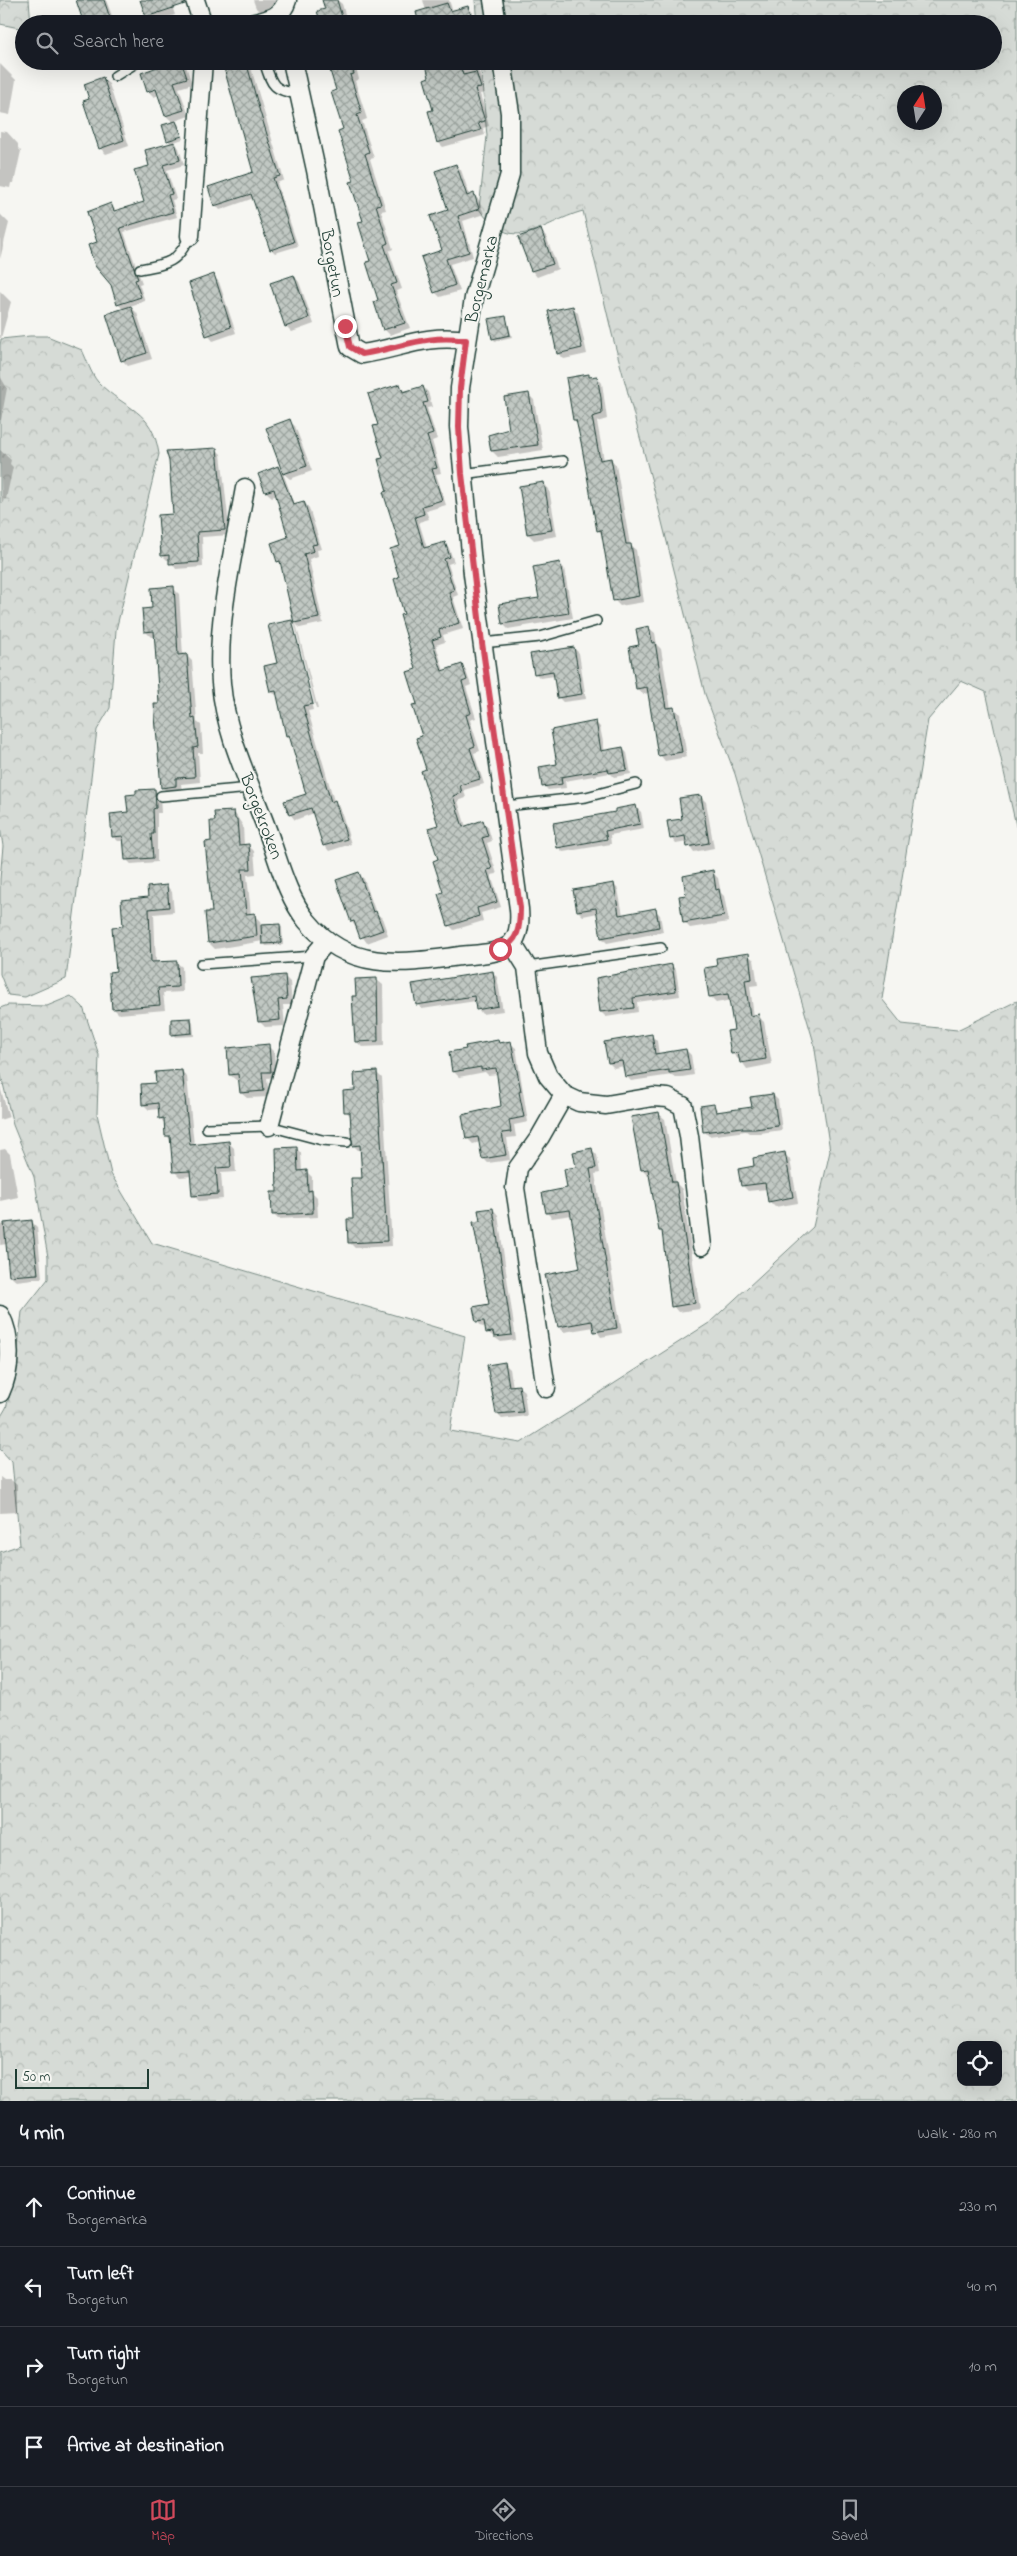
<!DOCTYPE html>
<meta charset="utf-8">
<style>
:root{--surface:#171b24;--page:#20242c;--text:#f1f3f6;--muted:#9ea1a6;--line:#363941;--accent:#d1495b}
body{margin:0;font-family:"Indie Flower",sans-serif;background:var(--page);color:var(--text)}
.controls{position:absolute;right:15px;bottom:15px;display:grid;overflow:hidden;border-radius:10px;box-shadow:0 5px 20px #0002}
.controls button{width:45px;height:45px;display:grid;place-items:center;padding:0;border:0;border-bottom:1px solid var(--line);background:var(--surface);color:var(--text);font:25px sans-serif}
.compass{position:absolute;left:897px;top:85px;width:45px;height:45px;border-radius:50%;background:var(--surface);box-shadow:0 5px 20px #0002;rotate:12deg}
.scale{position:absolute;left:15px;bottom:12px;width:134px;box-sizing:border-box;padding-left:5px;border:2px solid #1f3d34;border-top:0;font-size:14px;line-height:18px;white-space:nowrap;color:#1f3d34;-webkit-text-stroke:4px #f6f6f2;paint-order:stroke}
.stop{position:absolute;width:15px;height:15px;margin:-11px;border:4px solid #d1495b;border-radius:50%;background:#fff}
.stop.end{background:#d1495b;border-color:#fff;box-shadow:0 1px 5px #0008}
.list{margin:0;padding:0;list-style:none}
h2{display:flex;justify-content:space-between;align-items:center;height:65px;margin:0;padding:0 20px;font-size:21px}
h2 small{font-size:16px;font-weight:400;color:var(--muted)}
.list li{display:grid;grid-template-columns:32px 1fr auto;gap:15px;align-items:center;box-sizing:border-box;height:80px;padding:0 20px;border-top:1px solid var(--line)}
.list b{display:block;font-size:19px;white-space:nowrap}
.list p{margin:0;font-size:16px;white-space:nowrap;color:var(--muted)}
.list em{font-size:16px;font-style:normal;color:var(--muted)}
.icon{flex:none;width:28px;height:28px;fill:none;stroke:currentColor;stroke-width:2;stroke-linecap:round;stroke-linejoin:round}
.map{position:relative;flex:none;width:1017px;height:2101px;overflow:hidden}
.search{position:absolute;background:var(--surface);box-shadow:0 5px 20px #0002;left:15px;right:15px;top:15px;height:55px;display:flex;align-items:center;gap:12px;box-sizing:border-box;padding:0 18px;border-radius:28px;color:var(--muted);font-size:19px}
.sheet{height:385px;background:var(--surface)}
nav{display:flex;justify-content:space-around;align-items:center;box-sizing:border-box;height:70px;border-top:1px solid var(--line);background:var(--surface);font-size:14px;color:var(--muted)}
nav a{display:grid;justify-items:center;gap:2px}
nav .on{color:var(--accent)}
.map>svg:first-child{display:block}
.forest{fill:url(#forest-crowns);stroke:#7a8c85;fill-rule:evenodd}
.shadow{fill:#0003}
.building{fill:url(#building-cross-hatch);stroke:#1f3d34}
.lines{fill:none;stroke-linecap:round;stroke-linejoin:round}
.lane-casing{stroke:#1f3d34;stroke-width:12}
.street-casing{stroke:#1f3d34;stroke-width:21}
.lane{stroke:#f6f6f2;stroke-width:9}
.street{stroke:#f6f6f2;stroke-width:18}
.route{stroke:#d1495b;stroke-width:6}
.labels{text-anchor:middle;stroke-width:4;stroke-linejoin:round;paint-order:stroke}
.street-label{font-size:18px;fill:#1f3d34;stroke:#f6f6f2}
</style>
<div class="map">
<svg width="1017" height="2101" viewBox="0 0 1017 2101">
<defs>
<pattern id="forest-crowns" width="20" height="18" patternUnits="userSpaceOnUse" patternTransform="scale(1.25)"><rect width="20" height="18" fill="#d6dbd6"/><path d="M2 6a3 3 0 1 1 6 0M12 15a3 3 0 1 1 6 0" fill="none" stroke="#b7bdb8"/></pattern>
<pattern id="building-cross-hatch" width="8" height="8" patternUnits="userSpaceOnUse" patternTransform="scale(1.25)"><rect width="8" height="8" fill="#c1c8c3"/><path d="M0 0l8 8M0 8l8-8" fill="none" stroke="#9ca49f"/></pattern>
</defs>
<rect width="100%" height="100%" fill="#f6f6f2"/>
<filter id="ink" filterUnits="userSpaceOnUse"><feTurbulence type="fractalNoise" baseFrequency=".02" numOctaves="2"/><feDisplacementMap in="SourceGraphic" scale="10" xChannelSelector="R" yChannelSelector="G"/><feConvolveMatrix kernelMatrix="1 2 1 2 8 2 1 2 1" color-interpolation-filters="sRGB"/></filter>
<g filter="url(#ink)">
<!-- forest -->
<path class="forest" d="M0 0H29L31 24H24V29L0 24Z
M475 0H1017V830L986 692 961 681 928 720 882 999 902 1024 957 1030 1017 1001V2101H0V1552L20 1545 12 1462 0 1449V1418L6 1408 14 1380 22 1312 48 1279V1257L34 1177 13 1125 0 1071V1008L8 1005 47 1006 71 996 83 1007 99 1055 97 1114 111 1174 152 1243 465 1336 450 1431 521 1443 709 1323 813 1227 830 1151 814 1043 735 774 705 694 652 482 612 334 583 211C540 223 514 257 479 209L487 136 480 61H993V24H477ZM904 92H934V122H904ZM961 2045H998V2082H961Z
M30 336H47L82 350C87 360 91 374 98 382 126 411 152 408 159 454L116 630 110 708 97 730 66 979 25 997 8 995 0 974V879L3 846 0 827V346L1 339Z"/>
<!-- shadow -->
<path class="shadow" d="M77 0H106L115 24H85Z
M142 0H170L175 15 153 22 147 17Z
M253 0H278L280 8 262 14 256 8Z
M331 0H337L342 4 348 24H322Z
M423 0H449L453 12 468 7 473 13 476 24H421L426 11Z
M178 61 186 66 192 84 179 88 189 116 175 121 179 125 183 139 174 142 179 148 184 165 167 170 176 199 172 200 177 217 124 232 142 283 139 284 145 301 130 306 137 313 152 359 128 366 122 360 124 310 118 304 99 243 111 205 117 212 145 203 151 167 171 144 168 140 174 123 166 116 159 95 154 97 148 91Z
M223 61H249L284 180 277 183 298 246 275 253 271 249 254 198 220 210 216 205 254 173Z
M328 61H354L359 79 355 81 367 119 362 121 374 158 370 159 386 210 381 211 393 249 389 251 402 289 396 291 410 328 390 335 384 329 337 91Z
M426 61H476L485 93 480 94 489 126 483 128 485 135 443 147 438 142 431 78Z
M0 64 16 80 10 115 0 113Z
M103 79 109 84 129 146 106 154 100 148 91 100Z
M0 131 7 132 18 144V148L21 151 14 183H11L10 188 0 186Z
M456 165 461 170 470 196 474 195 479 200 484 214 463 221 473 257 450 264 460 291 440 297 435 292 444 250Z
M0 214 9 223 0 259Z
M540 230 546 236 558 269 537 277 532 271Z
M213 276 219 282 236 333 213 341 208 335Z
M294 276 299 282 314 324 292 332 286 326Z
M0 291 11 302 1 338H0Z
M572 307 578 313 587 354 564 359 558 353Z
M506 317 512 337 495 341 493 338Z
M588 375 591 378 597 377 602 383 607 419 597 422 604 460 611 459 616 465 630 545 636 550 644 602 620 606 614 600 604 536 598 530 579 424 574 420Z
M0 376 7 388 1 420H0Z
M400 385 406 392 423 387 428 392 432 407 427 408 437 439 432 441 441 473 436 474 446 505 426 511 429 519 419 522 427 548 444 543 449 548 454 562 448 564 458 595 453 597 463 629 443 635 445 642 436 645 444 671 461 666 466 671 471 685 466 687 476 718 470 720 480 751 474 753 484 784 464 790 466 798 458 801 466 827 483 822 488 827 492 841 487 843 497 874 491 875 501 907 481 913 483 921 454 930 449 925 440 860 439 826 427 770 418 670 401 578 402 547 389 492 380 426Z
M528 394 534 400 543 450 498 457 492 451 511 430Z
M289 421 295 426 312 471 290 479 284 474 268 429Z
M216 449 221 454 230 535 202 537 203 567 176 569 170 560H167L162 555 174 515Z
M0 450 11 460 10 464 13 467 6 499H3L2 504Z
M278 467 283 473 295 505 304 502 309 508 322 549 317 550 318 556 309 559 323 623 300 628 296 624 318 709H316L295 625H292L313 710 308 711 334 801 340 807 351 844 329 851 324 845 314 813 295 820 290 814 307 795 291 740 287 735 278 696 271 692 292 621 296 625 282 565 278 561 290 538 277 495 272 497 266 492 260 475Z
M543 483 549 489 557 536 534 540 528 534Z
M559 563 564 568 573 618 508 629 503 624 540 599Z
M173 588 179 594 183 656 186 655 192 661 197 722 201 725 203 753H198L200 782 181 784 182 792 168 793 162 787 160 705 156 637H151L145 631 154 609Z
M649 628 655 633 657 645 661 649 671 709 674 708 680 714 687 757 665 761 660 755 649 693 643 694 637 689 640 646Z
M574 648 579 653 586 699 563 702 558 697 555 676 540 678 535 673Z
M596 723 600 727 605 752 623 749 627 753 631 774 614 777 610 773 565 781 566 788 548 790 544 786 558 765Z
M155 790 160 795 161 813H157V862L131 864 126 859 125 841H118L113 836 129 814Z
M700 796 706 802 714 848 694 852 687 842 676 844 671 838Z
M636 807 641 812 644 829 610 835 611 844 563 852 558 847 617 813Z
M234 812 243 826 244 846H249L254 851 256 874 247 875 251 915H254L260 921 261 926 279 925 282 927 283 945 266 946 263 941 215 949 209 943 206 913H214L212 842 216 822Z
M712 872 718 878 721 893 724 896 729 922 690 928 685 923 687 896Z
M358 873 364 879 376 913 382 918 388 935 367 943 352 922 338 880Z
M613 884 618 889 623 915 655 910 660 915 663 932 607 943 602 938 598 913 583 916 578 911Z
M167 886 172 892 174 912 154 914 156 963 176 962 182 967 183 992 163 993 165 1010 119 1014 113 1008 124 927 149 899Z
M748 955 754 960 758 985 750 986 754 1017 758 1016 764 1022 772 1064 747 1069 740 1059H738L732 1053 736 1031 731 1000 716 1003 710 997 719 968Z
M671 965 676 970 680 996 637 1002 638 1012 606 1017 601 1012 626 975V972Z
M492 972 497 977 503 1011 482 1014 478 1009 476 1001 422 1009 417 1004Z
M285 977 290 982 292 1005H283L285 1026 265 1027 259 1021Z
M377 980 383 985 384 1046 362 1047 356 1041 357 997Z
M191 1019 193 1022 194 1036 175 1037 173 1034Z
M652 1036 657 1041 659 1055 686 1050 691 1055 694 1075 676 1078 672 1075 631 1081 626 1076 624 1066 614 1068 609 1063Z
M498 1041 501 1044 510 1043 516 1048 528 1122 514 1125 516 1137 507 1138 510 1160 488 1163 483 1158 480 1142 473 1144 467 1138 503 1107 498 1074 488 1075 485 1072 459 1077 454 1072Z
M268 1046 274 1052 276 1077 267 1078 269 1097 247 1098 241 1093 240 1080H236L230 1075Z
M182 1071 187 1077 194 1145 229 1143 234 1148 236 1172 221 1173 223 1199 199 1201 193 1195 192 1176 180 1177 174 1171 172 1141 166 1135 165 1124 160 1118 159 1109 149 1110 143 1104 157 1084Z
M377 1073 382 1078 392 1246 355 1248 350 1243 363 1179 362 1150H358L353 1145 351 1117 346 1111 356 1091Z
M0 1087 9 1117 0 1120Z
M773 1095 778 1100 782 1130 760 1133H749L746 1131 709 1136 704 1131 714 1105 719 1113 753 1108Z
M659 1114 665 1119 676 1183 682 1189 700 1309 678 1312 673 1306 664 1234 660 1230 651 1175 648 1176 642 1170Z
M296 1148 301 1153 302 1172H307L312 1177V1192L317 1197 318 1217 278 1219 273 1214Z
M5 1149 10 1154 18 1197 0 1201V1150Z
M592 1150 597 1155 600 1173 595 1174 622 1333 601 1337 594 1327 564 1332 559 1327 582 1269 572 1215 552 1218 547 1213 569 1189 577 1168Z
M785 1154 790 1160 798 1203 775 1207 769 1201 767 1189 748 1191 742 1185 756 1167Z
M493 1209 498 1215 516 1340 501 1342 487 1332 486 1326 482 1327 477 1321 490 1305 481 1222Z
M32 1222 37 1227 42 1278 16 1281 10 1276 7 1244 0 1245V1225Z
M505 1364 510 1369 513 1387 518 1386 524 1391 527 1416 502 1419 497 1414Z
M0 1477 4 1480H11L17 1485V1512L0 1513Z"/>
<!-- building -->
<path class="building" d="M76 0H104L112 24H84Z
M140 0H185V4L146 17Z
M322 0H337L344 24H321L317 11 325 9Z
M447 3 450 11 468 6 474 24H419L416 12Z
M174 61H181L187 78 174 82 184 110 165 116 156 89 147 92 141 73Z
M222 61H246L260 112 280 176 273 178 294 242 270 250 251 194 214 206 208 187 253 172Z
M327 61H351L354 74 350 75 362 113 357 115 369 152 365 154 381 204 376 205 388 243 384 245 397 283 391 285 405 323 383 330 374 302 378 300 366 262 370 261 358 222 363 221 350 182 354 181 338 131 343 129 331 92 336 90Z
M425 61H459L463 75 476 72 481 88 475 89 485 121 478 123 481 130 437 143 428 111 433 110 424 79 429 77Z
M103 77 124 140 99 149 83 101 89 99 84 84Z
M176 121 182 136 167 141 162 125Z
M175 142 180 160 163 165 172 194 168 195 173 212 120 228 138 279 135 280 141 297 117 305 111 285 95 266 88 245 97 242 87 212 111 203 114 211 144 202 134 170 149 166 145 150Z
M456 164 467 196 474 193 479 209 458 216 469 252 446 259 455 285 434 293 421 257 442 250 430 216 448 210 435 171Z
M541 229 553 264 531 271 518 237Z
M214 274 231 327 206 336 189 283Z
M294 275 309 318 285 327 270 283Z
M131 306 147 353 121 361 106 314Z
M573 306 582 348 557 354 548 311Z
M506 316 510 335 492 339 488 319Z
M589 374V377L597 376 601 398 602 414 592 417 600 460 611 458 626 544H631L639 596 613 601 601 530 597 531 581 442 576 420H573L566 378Z
M400 384 403 392 423 386 428 402 423 403 433 434 427 436 437 468 432 469 442 500 422 506 424 514 415 517 424 548 445 542 450 557 444 559 454 590 449 592 459 623 439 630 441 637 432 640 442 671 462 664 467 680 462 682 471 713 466 715 475 746 470 748 480 779 460 785 462 793 453 796 463 827 483 820 488 836 482 838 492 869 487 870 497 902 477 908 479 916 448 926 438 894 443 892 433 861 438 859 428 828 438 825 421 771 426 769 416 738 422 736 412 705 417 704 407 672 416 669 400 615 404 614 394 579 399 577 390 549 400 546 383 492 387 491 378 459 383 458 373 426 378 425 368 394Z
M529 393 538 445 491 451 488 435 509 429 504 397Z
M290 419 307 466 283 474 266 428Z
M217 448 225 530 197 532 199 562 169 564V555L161 556 158 515 173 514 169 461 166 451Z
M278 466 293 504 304 501 317 544 312 545 314 551 304 554 319 618 294 623 280 561 277 562 271 543 288 537 274 489 265 492 258 474Z
M544 482 552 530 527 534 519 486Z
M560 562 569 613 502 624 499 604 539 598 533 567Z
M174 586 178 655 187 654 192 719 195 718 198 747 193 748 195 777 176 778V786L161 788 154 704H159L154 631 144 632 142 609 152 608 151 588Z
M292 620 313 704 303 706 331 802 335 800 347 839 323 846 311 808 289 815 284 801 306 794 289 735 286 736 276 691 270 692 264 666 277 663 268 625Z
M649 626 652 643 655 642 666 708 674 707 682 752 658 756 647 687 636 689 629 647 639 645 636 629Z
M574 647 582 694 557 698 553 671 534 674 530 654Z
M596 721 601 751 623 747 627 770 609 773 608 769 561 777 562 784 542 787 539 767 557 764 551 730Z
M155 789 156 808 153 809 154 834H151L153 858 125 860 123 836 112 837 110 814 128 812 126 795 136 794V790Z
M701 795 709 843 687 847 685 836 670 839 667 821 682 819 679 798Z
M636 805 640 824 605 831 607 839 557 848 553 823 615 812V809Z
M234 811 235 819H237L239 845 249 844 251 869H242L246 914 255 913 257 936 208 943 205 912H212L205 842 211 841 210 821H215L214 812Z
M713 870 716 890 719 889 724 916 683 923 679 896 686 895 683 876Z
M359 872 373 912 376 911 383 930 360 938 354 921 351 922 336 880Z
M614 883 619 915 656 908 659 927 601 938 596 908 577 911 573 890Z
M167 885 169 907 149 909 151 962 177 961 178 987 158 988 160 1005 112 1009 109 972 116 971 112 927 123 926 121 900 148 897 147 887Z
M280 924 281 943 262 944 261 925Z
M749 953 752 979 745 980 750 1016 759 1014 766 1059 740 1063 738 1053 731 1054 727 1031 734 1030 728 994 709 997 704 968 717 966 716 958Z
M672 964 676 991 633 998 634 1008 600 1012 596 978Z
M493 971 498 1006 476 1010 474 996 416 1005 412 984Z
M285 975 287 999 278 1000 280 1020 258 1022 251 978Z
M377 978 378 1041 355 1042 352 996H356L355 979Z
M191 1018 192 1033 171 1035V1019Z
M652 1034 655 1054 686 1049 690 1070 669 1073V1070L625 1077 622 1061 608 1063 604 1042Z
M498 1040 499 1043 511 1041 521 1091 519 1092 524 1117 509 1120 511 1132 502 1133 506 1155 482 1159 478 1137 466 1139 462 1115 501 1106 496 1068 481 1070V1067L452 1072 449 1052 466 1049 465 1046Z
M269 1044 271 1072H262L264 1091 240 1093 238 1074 229 1075 227 1048Z
M182 1070 190 1145 229 1141 231 1167 216 1168 218 1194 192 1196 190 1171 173 1172 170 1136H165L164 1118 159 1119 158 1103 142 1105 141 1084 156 1083 155 1072Z
M377 1071 387 1241 348 1243 347 1219H353L351 1178H362L360 1145 352 1146 350 1112H344L343 1091 355 1090 354 1073Z
M773 1094 778 1126 755 1129H742V1127L703 1132 700 1106 714 1104 716 1112 752 1107 750 1097Z
M659 1112 672 1182H676L695 1303 671 1307 662 1231H659L648 1169 641 1170 631 1117Z
M297 1147 298 1171 307 1170 308 1191 312 1190 313 1213 272 1215 271 1192H277L276 1148Z
M592 1148 596 1168 590 1169 617 1328 594 1332 592 1321 558 1327 545 1275 580 1268 570 1210 546 1213 542 1193 567 1188 564 1169 576 1167 573 1152Z
M785 1152 793 1197 768 1202 765 1183 741 1186 738 1169 754 1166 753 1158Z
M493 1208 512 1335 494 1337 493 1332 486 1333 484 1321 476 1322 473 1307 489 1304 473 1222 480 1221 478 1210Z
M32 1220 38 1274 9 1276 4 1223Z
M505 1362 509 1386 519 1385 523 1412 496 1414 487 1365Z"/>
<g class="lines">
<!-- lane casing -->
<g class="lane-casing">
<path id="lane" d="M264 61C272 86 273 91 300 94
M115 76 139 61
M140 269C168 264 177 263 190 236
M462 474 563 461
M482 643 540 637 596 621
M161 796 251 788
M506 806 586 797 636 784
M201 964 314 956
M527 967 661 948
M207 1128 269 1126 322 1140 347 1142"/>
</g>
<!-- street casing -->
<g class="street-casing">
<path id="street" d="M195 0 203 24
M493 0 497 24
M251 24C267 20 282 18 287 0
M292 61 316 170 350 347 362 354C402 348 424 334 467 340
M190 236 203 61
M245 488C234 551 216 619 221 683 225 733 249 781 266 827 278 858 286 895 307 921 349 972 401 964 460 956 475 954 498 955 511 944 520 935 520 921 519 909L473 574 459 427 460 388 474 298 510 174V113L502 61
M512 943 527 967 538 1053 548 1076 564 1095 579 1102 606 1105 653 1097 668 1098 683 1106 689 1136 702 1246
M269 1126 314 956 327 941
M0 1315C12 1338 11 1370 0 1393
M546 1388 515 1188 518 1168 540 1137 564 1095"/>
</g>
<!-- lane -->
<use href="#lane" class="lane"/>
<!-- street -->
<use href="#street" class="street"/>
</g>
</g>
<g class="lines" filter="url(#ink)">
<!-- route -->
<path class="route" d="M345 326 350 347 362 354C402 348 424 334 466 340L460 388 459 427 462 474 482 643 520 908C520 926 519 942 500 949"/>
</g>
<g class="labels">
<!-- street labels -->
<g class="street-label">
<text transform="translate(333 263) rotate(80)" y="6">Borgetun</text>
<text transform="translate(481 279) rotate(-76)" y="6">Borgemarka</text>
<text transform="translate(262 816) rotate(69)" y="6">Borgekroken</text>
</g>
</g>
</svg>
<div class="controls">
<button><svg class="icon" aria-label="locate" viewBox="0 0 24 24"><circle cx="12" cy="12" r="6"/><path d="M12 2v4M12 18v4M2 12h4M18 12h4"/></svg></button>
</div>
<svg class="compass" viewBox="-18 -18 36 36"><path d="M0-13l5 13h-10z" fill="#e53935"/><path d="M0 13l5-13h-10z" fill="#9ea1a6"/></svg>
<div class="scale">50 m</div>
<div class="stop" style="left:500px;top:949px"></div>
<div class="stop end" style="left:345px;top:326px"></div>
<div class="search"><svg class="icon" aria-label="search" viewBox="0 0 24 24"><circle cx="10" cy="10" r="6"/><path d="M15 15l6 6"/></svg>Search here</div>
</div>
<section class="sheet">
<h2>4 min<small>Walk · 280 m</small></h2>
<ul class="list">
<li><svg class="icon" aria-label="ahead" viewBox="0 0 24 24"><path d="M12 20V5M6 11l6-6 6 6"/></svg><div><b>Continue</b><p>Borgemarka</p></div><em>230 m</em></li>
<li><svg class="icon" aria-label="left" viewBox="0 0 24 24"><path d="M17 20v-9H6M10 6l-5 5 5 5"/></svg><div><b>Turn left</b><p>Borgetun</p></div><em>40 m</em></li>
<li><svg class="icon" aria-label="right" viewBox="0 0 24 24"><path d="M7 20v-9h11M14 6l5 5-5 5"/></svg><div><b>Turn right</b><p>Borgetun</p></div><em>10 m</em></li>
<li><svg class="icon" aria-label="arrive" viewBox="0 0 24 24"><path d="M6 21V4h12l-3 4 3 4H6"/></svg><div><b>Arrive at destination</b></div></li>
</ul>
</section>
<nav>
<a class="on"><svg class="icon" aria-label="map" viewBox="0 0 24 24"><path d="M3 6l6-2 6 2 6-2v14l-6 2-6-2-6 2zM9 4v14M15 6v14"/></svg>Map</a>
<a><svg class="icon" aria-label="directions" viewBox="0 0 24 24"><path d="M12 3l9 9-9 9-9-9zM9 14v-3h6M13 9l2 2-2 2"/></svg>Directions</a>
<a><svg class="icon" aria-label="saved" viewBox="0 0 24 24"><path d="M7 4h10v16l-5-4-5 4z"/></svg>Saved</a>
</nav>
